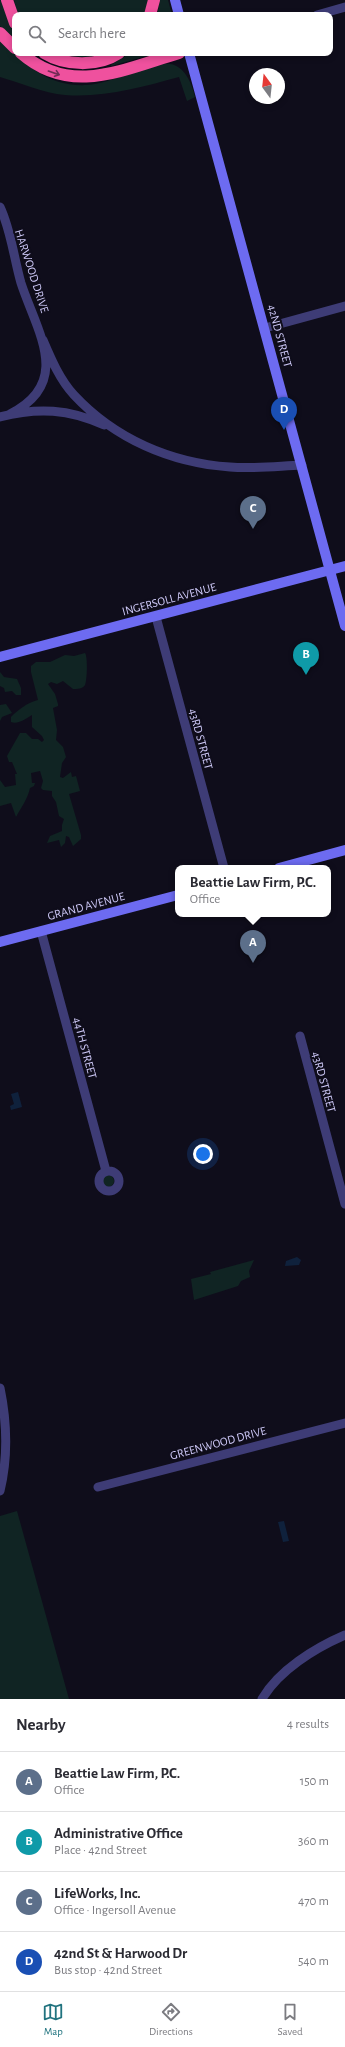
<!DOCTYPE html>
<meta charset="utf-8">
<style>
:root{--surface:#fff;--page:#f7f7f7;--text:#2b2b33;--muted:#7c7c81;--line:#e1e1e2;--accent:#21737f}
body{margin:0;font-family:"Alegreya Sans",sans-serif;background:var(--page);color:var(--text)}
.compass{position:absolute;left:249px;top:68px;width:36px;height:36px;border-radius:50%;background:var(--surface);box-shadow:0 2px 6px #0003;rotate:345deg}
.you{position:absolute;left:203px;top:1154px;width:14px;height:14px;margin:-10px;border:3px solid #fff;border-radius:50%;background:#1a73e8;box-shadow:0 0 0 6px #1a73e833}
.badge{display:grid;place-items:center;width:26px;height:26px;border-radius:50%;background:var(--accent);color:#fff;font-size:13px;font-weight:700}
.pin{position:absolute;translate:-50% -33px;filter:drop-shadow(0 1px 2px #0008)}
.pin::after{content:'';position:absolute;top:21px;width:14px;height:12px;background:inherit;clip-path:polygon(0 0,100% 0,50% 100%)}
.popup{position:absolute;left:175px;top:865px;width:156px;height:52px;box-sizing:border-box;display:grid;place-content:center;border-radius:8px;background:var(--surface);filter:drop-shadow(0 1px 3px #0005);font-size:13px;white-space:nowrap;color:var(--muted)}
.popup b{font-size:15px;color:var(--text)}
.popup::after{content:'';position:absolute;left:50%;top:100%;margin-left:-8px;border:8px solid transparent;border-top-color:var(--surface)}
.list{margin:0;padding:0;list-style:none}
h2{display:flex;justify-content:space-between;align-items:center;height:52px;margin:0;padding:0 16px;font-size:17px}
h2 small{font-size:13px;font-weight:400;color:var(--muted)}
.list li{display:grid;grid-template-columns:26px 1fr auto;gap:12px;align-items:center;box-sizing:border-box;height:60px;padding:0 16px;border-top:1px solid var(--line)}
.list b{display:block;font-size:15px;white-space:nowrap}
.list p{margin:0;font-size:13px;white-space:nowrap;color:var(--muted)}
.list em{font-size:13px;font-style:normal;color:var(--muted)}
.icon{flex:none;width:22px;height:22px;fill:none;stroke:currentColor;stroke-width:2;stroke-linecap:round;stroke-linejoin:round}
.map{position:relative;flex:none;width:345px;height:1699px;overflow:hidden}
.search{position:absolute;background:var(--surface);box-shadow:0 2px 6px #0003;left:12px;right:12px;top:12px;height:44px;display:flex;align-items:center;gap:10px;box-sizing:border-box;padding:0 14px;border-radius:8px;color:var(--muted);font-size:15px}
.sheet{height:292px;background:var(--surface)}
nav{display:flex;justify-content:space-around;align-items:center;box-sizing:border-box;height:56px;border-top:1px solid var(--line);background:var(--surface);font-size:11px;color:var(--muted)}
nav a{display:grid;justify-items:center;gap:2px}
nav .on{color:var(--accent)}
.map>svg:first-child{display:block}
.green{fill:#102423}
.water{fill:#0f213c}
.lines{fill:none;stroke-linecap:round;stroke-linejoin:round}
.street{stroke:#3e3c76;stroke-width:9}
.secondary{stroke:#6d6bf1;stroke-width:10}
.highway{stroke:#ef519e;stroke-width:12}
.oneway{stroke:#742c56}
.labels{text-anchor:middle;stroke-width:4;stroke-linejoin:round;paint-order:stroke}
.street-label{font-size:12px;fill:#d0cbfa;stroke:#0f0d1b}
</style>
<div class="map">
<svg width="345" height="1699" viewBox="0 0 345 1699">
<rect width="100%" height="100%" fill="#0f0d1b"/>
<!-- green -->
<path class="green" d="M0 0H2C3 15 15 27 15 41L0 26Z
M14 0H148L145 15H18Z
M160 0H168L172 15H157Z
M0 40C26 65 48 87 87 85 113 84 148 62 170 64 185 66 192 84 195 97L187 101 179 77C142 87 104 98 65 95 43 93 21 83 0 77Z
M57 53H106C90 60 73 57 57 53Z
M130 53H157L111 66V65Z
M85 653C88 657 87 680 85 685 83 689 77 689 73 689L63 681 57 684 51 682 48 684 55 694 58 704V706L53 708 57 730 56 740 63 747 66 757 62 763 60 777 63 778 71 772 72 777 76 776 80 791 69 794 81 835V839L73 846 69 837 66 836 65 843 61 847 59 840 47 843 50 836 62 831V825L64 819 59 816 56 802 52 796V791L43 790 41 788 43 781 40 771 31 773 32 783H35L34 786 30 788C28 798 21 808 16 817L11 803 0 806V780L5 787 16 785 15 774H17L12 762H9L7 756 20 733H26L32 739H38L42 742 44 740 42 736 32 727V715C27 718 18 725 11 722V717C19 709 27 703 38 700L31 672V666L36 662H50L65 655 74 656Z
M0 672 4 677 17 679 21 688V695H16L12 691 5 692 4 688 0 686Z
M6 704 12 713 2 717 0 721V705Z
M102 1181a6 6 0 1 1 12 0a6 6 0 1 1-12 0Z
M254 1260 249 1271 250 1277 241 1281 238 1286 194 1300 191 1279 211 1274 210 1272Z
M17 1511 69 1699H0V1516Z"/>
<!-- water -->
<path class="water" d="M18 1092 22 1107 11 1110 10 1106 14 1104 11 1094Z
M297 1257 301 1260 299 1265 285 1266 286 1261Z
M284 1521 289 1541 283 1542 278 1522Z"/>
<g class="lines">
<!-- street -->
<path class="street" d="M317 15 345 7
M0 207C11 230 14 259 21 283 36 330 74 382 10 414
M265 328 345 306
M43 340C51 359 60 380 74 395 115 439 171 463 230 467 254 469 278 466 302 465
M0 417C38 407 69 409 104 425
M156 617 224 868
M41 931 106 1171
M300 1036 345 1204
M99 1181a10 10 0 1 1 20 0a10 10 0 1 1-20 0Z
M0 1388C7 1422 8 1458 0 1491
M98 1487 345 1423
M262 1699C279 1670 315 1648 345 1635"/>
<!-- secondary -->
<path class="secondary" d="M175 0 179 15
M189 53 345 626
M0 657 345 566
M279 868 345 850
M0 942 178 895"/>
<!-- highway -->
<path class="highway" d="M7 0 15 23
M150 15 154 0
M0 33 15 48
M21 53C71 97 124 69 179 53
M44 53C65 66 98 67 119 53"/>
</g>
<!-- one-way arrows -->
<defs><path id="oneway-shaft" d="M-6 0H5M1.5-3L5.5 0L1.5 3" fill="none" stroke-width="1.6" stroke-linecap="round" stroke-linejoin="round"/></defs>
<use class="oneway" href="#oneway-shaft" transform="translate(54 73) rotate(19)"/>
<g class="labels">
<!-- street labels -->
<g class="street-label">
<text transform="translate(32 271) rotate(72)" y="4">HARWOOD DRIVE</text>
<text transform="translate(280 336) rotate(75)" y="4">42ND STREET</text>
<text transform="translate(169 599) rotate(-15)" y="4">INGERSOLL AVENUE</text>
<text transform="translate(201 739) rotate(75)" y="4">43RD STREET</text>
<text transform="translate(86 906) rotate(-15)" y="4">GRAND AVENUE</text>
<text transform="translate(85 1048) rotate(75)" y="4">44TH STREET</text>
<text transform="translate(324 1082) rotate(75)" y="4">43RD STREET</text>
<text transform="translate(218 1443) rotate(-15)" y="4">GREENWOOD DRIVE</text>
</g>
</g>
</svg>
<svg class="compass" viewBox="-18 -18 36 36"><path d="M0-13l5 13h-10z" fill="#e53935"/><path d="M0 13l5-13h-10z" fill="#7c7c81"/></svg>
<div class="you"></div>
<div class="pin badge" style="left:253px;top:963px;background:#5c6f8a">A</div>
<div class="popup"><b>Beattie Law Firm, P.C.</b>Office</div>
<div class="pin badge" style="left:306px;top:675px;background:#0f9aa8">B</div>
<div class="pin badge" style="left:253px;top:529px;background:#5c6f8a">C</div>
<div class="pin badge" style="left:284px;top:430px;background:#1a4fb4">D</div>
<div class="search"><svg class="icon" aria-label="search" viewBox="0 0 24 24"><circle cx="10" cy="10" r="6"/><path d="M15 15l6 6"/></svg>Search here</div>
</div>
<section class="sheet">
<h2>Nearby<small>4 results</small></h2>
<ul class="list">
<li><span class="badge" style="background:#5c6f8a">A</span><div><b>Beattie Law Firm, P.C.</b><p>Office</p></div><em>150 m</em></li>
<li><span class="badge" style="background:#0f9aa8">B</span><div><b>Administrative Office</b><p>Place · 42nd Street</p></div><em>360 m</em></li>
<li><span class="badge" style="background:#5c6f8a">C</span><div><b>LifeWorks, Inc.</b><p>Office · Ingersoll Avenue</p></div><em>470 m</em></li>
<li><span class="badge" style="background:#1a4fb4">D</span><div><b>42nd St &amp; Harwood Dr</b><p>Bus stop · 42nd Street</p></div><em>540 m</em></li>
</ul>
</section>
<nav>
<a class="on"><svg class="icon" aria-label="map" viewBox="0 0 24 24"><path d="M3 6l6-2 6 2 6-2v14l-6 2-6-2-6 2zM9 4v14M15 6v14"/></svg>Map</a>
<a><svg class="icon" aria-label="directions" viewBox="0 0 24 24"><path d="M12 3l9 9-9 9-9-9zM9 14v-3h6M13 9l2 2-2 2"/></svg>Directions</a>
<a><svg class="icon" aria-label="saved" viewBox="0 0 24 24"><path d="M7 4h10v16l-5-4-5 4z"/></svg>Saved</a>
</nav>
